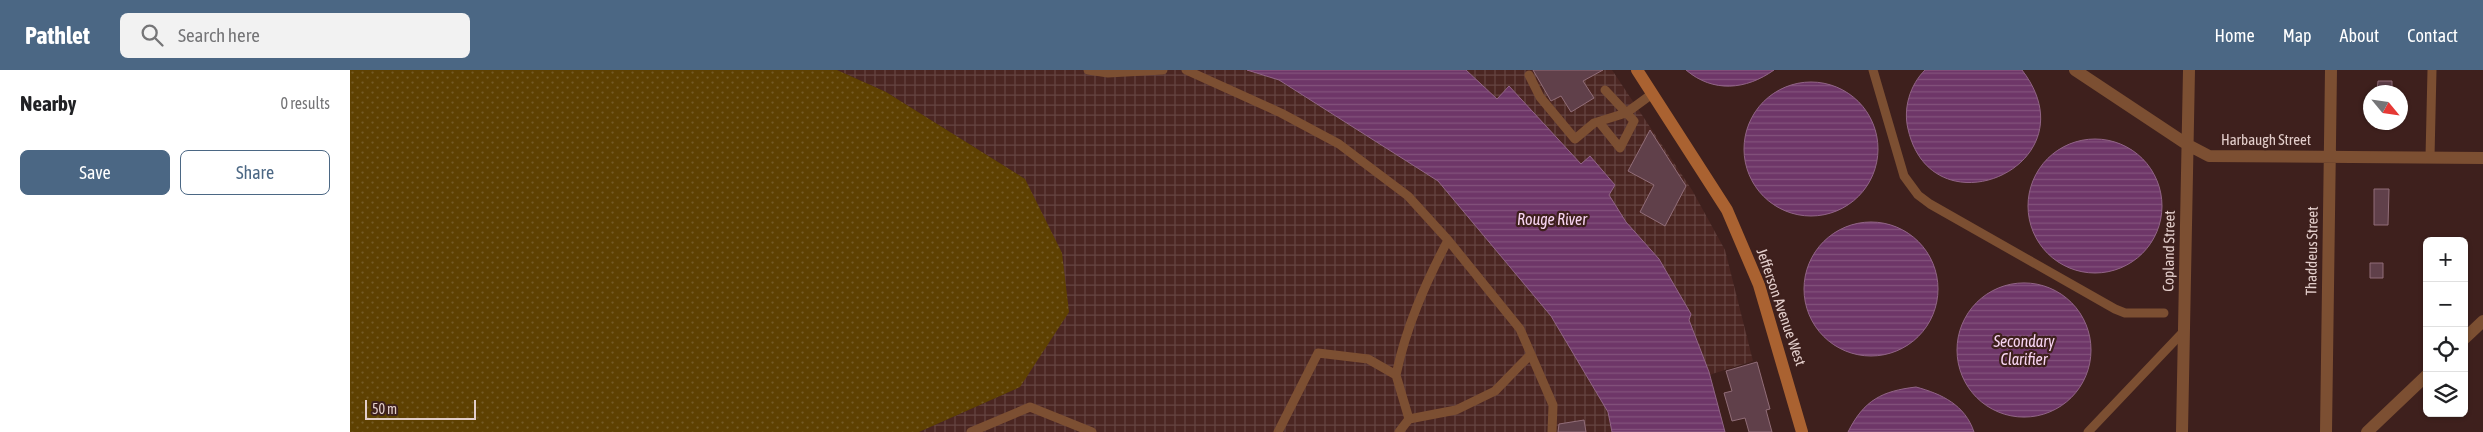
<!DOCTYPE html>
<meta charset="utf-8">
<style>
:root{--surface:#fff;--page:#f2f2f2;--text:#202124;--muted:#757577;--line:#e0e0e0;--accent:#4b6784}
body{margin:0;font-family:"Asap Condensed",sans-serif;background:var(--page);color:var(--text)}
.controls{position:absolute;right:15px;bottom:15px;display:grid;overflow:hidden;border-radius:8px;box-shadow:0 1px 4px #0004}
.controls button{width:45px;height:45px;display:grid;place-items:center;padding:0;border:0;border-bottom:1px solid var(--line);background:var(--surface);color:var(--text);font:25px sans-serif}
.compass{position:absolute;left:2013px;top:15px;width:45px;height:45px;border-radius:50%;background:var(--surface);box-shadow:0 1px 4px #0004;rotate:119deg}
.scale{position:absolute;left:15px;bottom:12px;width:111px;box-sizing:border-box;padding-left:5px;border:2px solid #e3cecb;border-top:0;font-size:14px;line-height:18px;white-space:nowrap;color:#e3cecb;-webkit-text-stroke:4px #3e201d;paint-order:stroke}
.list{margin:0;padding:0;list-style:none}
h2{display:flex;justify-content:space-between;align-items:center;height:65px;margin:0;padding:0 20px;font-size:21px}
h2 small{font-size:16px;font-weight:400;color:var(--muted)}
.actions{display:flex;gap:10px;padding:15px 20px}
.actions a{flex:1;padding:11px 0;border:1px solid var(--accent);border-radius:8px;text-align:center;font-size:18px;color:var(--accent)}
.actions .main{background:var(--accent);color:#fff}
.icon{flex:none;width:28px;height:28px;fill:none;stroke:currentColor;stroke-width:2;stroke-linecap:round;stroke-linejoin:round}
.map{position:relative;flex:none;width:2133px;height:362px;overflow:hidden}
header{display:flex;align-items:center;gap:30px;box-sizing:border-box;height:70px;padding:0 25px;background:var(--accent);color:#fff}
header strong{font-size:24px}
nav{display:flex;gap:28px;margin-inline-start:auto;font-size:18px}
.search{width:350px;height:45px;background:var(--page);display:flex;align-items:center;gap:12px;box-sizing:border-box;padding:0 18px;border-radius:8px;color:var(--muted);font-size:19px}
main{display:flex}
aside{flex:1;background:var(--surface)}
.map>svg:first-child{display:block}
.industrial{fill:url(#industrial-grid)}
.green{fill:url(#green-dots)}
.water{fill:url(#water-rules);stroke:#916486}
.building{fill:#60404a;stroke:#916d78}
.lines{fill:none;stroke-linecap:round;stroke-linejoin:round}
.service{stroke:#7c4f32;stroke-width:9}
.minor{stroke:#7c4f32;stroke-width:12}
.tertiary{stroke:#7c4f32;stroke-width:12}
.secondary{stroke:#aa6231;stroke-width:12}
.labels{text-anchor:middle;stroke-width:4.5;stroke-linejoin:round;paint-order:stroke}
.street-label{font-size:15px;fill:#e3cecb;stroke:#3e201d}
.water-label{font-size:16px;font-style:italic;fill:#f8d5f2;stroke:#3e201d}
</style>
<header>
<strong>Pathlet</strong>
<div class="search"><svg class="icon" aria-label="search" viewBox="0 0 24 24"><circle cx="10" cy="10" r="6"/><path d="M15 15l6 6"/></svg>Search here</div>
<nav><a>Home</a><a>Map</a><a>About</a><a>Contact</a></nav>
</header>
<main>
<aside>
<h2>Nearby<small>0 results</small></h2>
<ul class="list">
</ul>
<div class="actions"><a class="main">Save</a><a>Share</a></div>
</aside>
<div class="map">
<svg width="2133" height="362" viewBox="0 0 2133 362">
<defs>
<pattern id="industrial-grid" width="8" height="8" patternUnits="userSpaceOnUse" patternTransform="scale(1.25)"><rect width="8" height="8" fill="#4b2622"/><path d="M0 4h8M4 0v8" fill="none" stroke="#654441"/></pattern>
<pattern id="green-dots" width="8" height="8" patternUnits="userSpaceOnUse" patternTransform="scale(1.25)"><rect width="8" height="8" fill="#5e4102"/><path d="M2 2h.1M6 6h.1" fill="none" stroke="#755b26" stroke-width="1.8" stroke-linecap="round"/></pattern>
<pattern id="water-rules" width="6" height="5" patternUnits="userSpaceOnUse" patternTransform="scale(1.25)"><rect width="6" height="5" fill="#6e3668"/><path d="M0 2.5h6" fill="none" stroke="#83527c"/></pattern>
</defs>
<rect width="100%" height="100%" fill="#3e201d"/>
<!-- industrial -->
<path class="industrial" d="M487 0H897L928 10 1088 111 1201 246 1258 342 1262 362H569L670 317 675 109 536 22Z
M1116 0H1262L1342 120 1375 180 1403 291 1359 305 1339 250 1341 244 1309 189 1276 152 1259 125 1265 115 1240 87 1231 95 1159 16 1147 29Z"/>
<!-- green -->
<path class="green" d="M0 0H487L536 22 675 109 712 183 719 242 670 317 569 362H0Z"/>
<!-- water -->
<path class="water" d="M897 0H1116L1147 29 1159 16 1231 94 1240 86 1265 115 1259 125 1276 152 1309 189 1341 244 1339 250 1359 302 1375 362H1262L1258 342 1201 246 1088 111 929 10Z
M1336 0H1424C1396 20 1363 23 1336 0Z
M1575 0H1672C1745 95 1582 166 1558 59 1553 38 1560 15 1575 0Z
M1394 79a67 67 0 1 1 134 0a67 67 0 1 1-134 0Z
M1678 136a67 67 0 1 1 134 0a67 67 0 1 1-134 0Z
M1454 219a67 67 0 1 1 134 0a67 67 0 1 1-134 0Z
M1607 280a67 67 0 1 1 134 0a67 67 0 1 1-134 0Z
M1566 317C1592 324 1615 335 1624 362H1498C1514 330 1532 321 1566 317Z"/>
<!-- building -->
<path class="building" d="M1183 0H1253L1233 11 1244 28 1221 42 1211 26 1201 31Z
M2028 11H2042V22H2027Z
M1300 60 1336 116 1315 156 1290 142 1304 115 1278 101Z
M2024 119H2039L2038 155H2024Z
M2020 193H2033V208H2020Z
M1407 292 1420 339 1416 340 1422 362H1399L1395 348 1382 351 1374 323 1382 321 1376 301Z
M1234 350 1236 362H1208L1209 354Z"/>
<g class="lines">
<!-- service -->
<path class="service" d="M738 0 758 3 813 0
M836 0 931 43 989 74 1058 126 1098 170C1075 214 1056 257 1046 305L1018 289 968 283 928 362
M1523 0 1554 106 1568 125 1580 134 1765 239 1775 243H1814
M1179 5 1190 27 1225 69 1244 53 1276 43 1302 24
M1249 52 1270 78 1284 51 1255 20
M2080 87 2082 0
M1098 170 1170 259 1203 335 1202 362
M1046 305 1059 349 1049 362
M1059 349 1106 340 1145 321 1181 284
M621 362 680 337 742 362
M1738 362 1834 261"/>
<!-- minor -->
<path class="minor" d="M1725 0 1838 75 1859 86 2133 88
M1832 362 1839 0
M1976 362 1981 0"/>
<!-- tertiary -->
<path class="tertiary" d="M2114 269 2133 251
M2017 362 2077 305"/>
<!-- secondary -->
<path class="secondary" d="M1287 0 1377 140 1409 215 1452 362"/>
</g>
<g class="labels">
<!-- street labels -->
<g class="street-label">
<text x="1916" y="75">Harbaugh Street</text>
<text transform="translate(1819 181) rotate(-89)" y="5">Copland Street</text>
<text transform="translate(1962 181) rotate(-89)" y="5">Thaddeus Street</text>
<text transform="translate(1431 237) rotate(71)" y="5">Jefferson Avenue West</text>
</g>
<!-- water labels -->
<g class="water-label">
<text x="1202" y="155">Rouge River</text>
<text x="1674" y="277">Secondary<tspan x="1674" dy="18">Clarifier</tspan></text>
</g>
</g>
</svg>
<div class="controls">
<button>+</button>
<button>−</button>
<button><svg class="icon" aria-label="locate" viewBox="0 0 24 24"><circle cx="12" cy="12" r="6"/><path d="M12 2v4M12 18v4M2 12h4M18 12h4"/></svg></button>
<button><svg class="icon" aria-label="layers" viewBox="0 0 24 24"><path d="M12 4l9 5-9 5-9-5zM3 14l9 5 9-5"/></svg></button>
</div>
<svg class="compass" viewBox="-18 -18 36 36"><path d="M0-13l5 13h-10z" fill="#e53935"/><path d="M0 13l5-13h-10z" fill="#757577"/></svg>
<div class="scale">50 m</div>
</div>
</main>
